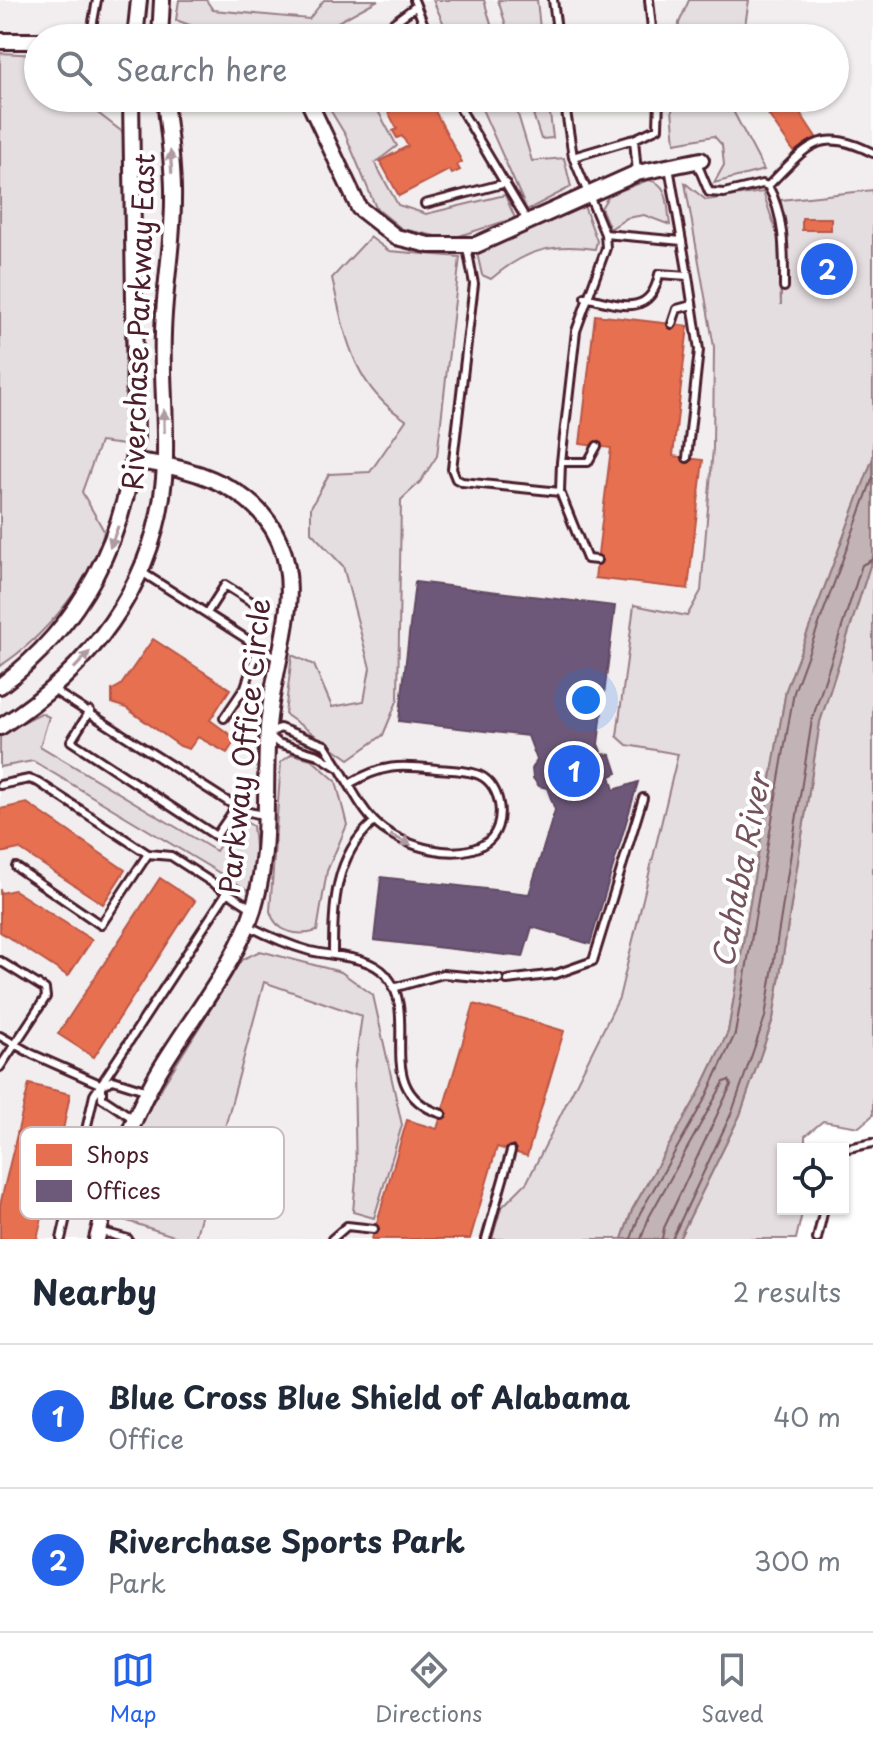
<!DOCTYPE html>
<style>
:root{--surface:#fff;--page:#f2f2f3;--text:#1f2937;--muted:#747a83;--line:#e0e1e3;--accent:#2563eb}
body{margin:0;font-family:"Playpen Sans",sans-serif;background:var(--page);color:var(--text)}
.controls{position:absolute;right:24px;bottom:24px;display:grid;overflow:hidden;border-radius:0px;box-shadow:0 2px 6px #0004}
.controls button{width:72px;height:72px;display:grid;place-items:center;padding:0;border:0;border-bottom:2px solid var(--line);background:var(--surface);color:var(--text);font:40px sans-serif}
.you{position:absolute;left:586px;top:700px;width:28px;height:28px;margin:-20px;border:6px solid #fff;border-radius:50%;background:#1a73e8;box-shadow:0 0 0 12px #1a73e833}
.badge{display:grid;place-items:center;width:52px;height:52px;border-radius:50%;background:var(--accent);color:#fff;font-size:26px;font-weight:700}
.pin{position:absolute;translate:-50% -50%;border:4px solid #fff;box-shadow:0 2px 8px #0006}
.list{margin:0;padding:0;list-style:none}
h2{display:flex;justify-content:space-between;align-items:center;height:104px;margin:0;padding:0 32px;font-size:34px}
h2 small{font-size:26px;font-weight:400;color:var(--muted)}
.list li{display:grid;grid-template-columns:52px 1fr auto;gap:24px;align-items:center;box-sizing:border-box;height:144px;padding:0 32px;border-top:2px solid var(--line)}
.list b{display:block;font-size:30px;white-space:nowrap}
.list p{margin:0;font-size:26px;white-space:nowrap;color:var(--muted)}
.list em{font-size:26px;font-style:normal;color:var(--muted)}
.icon{flex:none;width:44px;height:44px;fill:none;stroke:currentColor;stroke-width:2;stroke-linecap:round;stroke-linejoin:round}
.map{position:relative;flex:none;width:873px;height:1239px;overflow:hidden}
.search{position:absolute;background:var(--surface);box-shadow:0 2px 6px #0004;left:24px;right:24px;top:24px;height:88px;display:flex;align-items:center;gap:20px;box-sizing:border-box;padding:0 28px;border-radius:44px;color:var(--muted);font-size:30px}
.sheet{height:392px;background:var(--surface)}
nav{display:flex;justify-content:space-around;align-items:center;box-sizing:border-box;height:112px;border-top:2px solid var(--line);background:var(--surface);font-size:22px;color:var(--muted)}
nav a{display:grid;justify-items:center;gap:4px}
nav .on{color:var(--accent)}
.map>svg:first-child{display:block}
.built{fill:#f2eeef;fill-rule:evenodd}
.green{fill:#e5dee0;stroke:#987e86;stroke-width:2}
.water{fill:#c1b3b6;stroke:#91787e;stroke-width:2}
.shops{fill:#e76f51;stroke:#b85746;stroke-width:2}
.offices{fill:#6d597a;stroke:#624862;stroke-width:2}
.lines{fill:none;stroke-linecap:round;stroke-linejoin:round}
.shore{stroke:#7a5a63;stroke-width:2}
.service-casing{stroke:#4a1f2b;stroke-width:12}
.tertiary-casing{stroke:#4a1f2b;stroke-width:20}
.service{stroke:#fff;stroke-width:6}
.tertiary{stroke:#fff;stroke-width:14}
.oneway{fill:#ae9aa0}
.labels{text-anchor:middle;stroke-width:8;stroke-linejoin:round;paint-order:stroke}
.street-label{font-size:28px;fill:#4a1f2b;stroke:#fff}
.water-label{font-size:30px;font-style:italic;fill:#74535c;stroke:#fff}
.key{fill:#fff;stroke:#c9bcbf;stroke-width:2}
.key-label{font-size:22px;fill:#4a1f2b}
</style>
<div class="map">
<svg width="873" height="1239" viewBox="0 0 873 1239">
<rect width="100%" height="100%" fill="#fff"/>
<filter id="ink" filterUnits="userSpaceOnUse"><feTurbulence type="fractalNoise" baseFrequency=".0125" numOctaves="2"/><feDisplacementMap in="SourceGraphic" scale="16" xChannelSelector="R" yChannelSelector="G"/><feConvolveMatrix kernelMatrix="1 2 1 2 8 2 1 2 1" color-interpolation-filters="sRGB"/></filter>
<g filter="url(#ink)">
<!-- built -->
<path class="built" d="M0 0H873V383L575 1239H0ZM38 38H835V98H38Z"/>
<!-- green -->
<path class="green" d="M179 0H206L213 10 309 19 324 0H378L323 30 324 38C268 38 230 42 176 20Z
M433 0H484L495 38H450Z
M498 0H537L541 38H510Z
M689 0H749L743 38H678L679 23Z
M0 53 38 55V98H89L94 110 125 134V445L100 442 82 492 104 531C95 578 41 640 0 666Z
M323 98H371L397 146 375 163 398 205 426 214 505 195 515 218 450 239 402 229 376 208 346 136Z
M477 98H513L532 161 564 158 571 187 527 210Z
M528 98H548L553 138 541 139Z
M671 98H733L732 109 764 170 714 183 724 165 722 145 714 136 675 143Z
M648 180C670 183 667 206 670 225L644 215 627 218 610 229 601 208 609 195Z
M685 183 706 200 763 192 778 237 781 305V200L873 190V458L786 690 728 1032 699 1093 632 1210 622 1239H492L501 1208 527 1182 619 998 678 754 627 745 617 736 634 605 687 616 701 591 713 448 714 347Z
M584 206 597 241 595 249C551 243 525 250 491 279L482 275 477 253Z
M370 237 389 251 460 257 437 456 420 482 401 500 398 699 383 735 349 759 285 714 292 655 314 665 332 707 364 701 370 668 343 566 311 532V507L329 474 370 472 406 420C353 387 345 335 332 278Z
M873 556V1115L859 1127 823 1121 805 1136V1149H783V1209H803L796 1239H679L740 1115 773 1019 820 722Z
M41 713 49 717 40 746 216 851 239 818 253 826 257 867 248 890 33 761 0 767V734Z
M292 754 311 759 336 781 347 825 327 871 317 931C298 937 276 933 270 911L281 762Z
M260 951 341 972 373 995 402 1125 374 1218 353 1212 356 1178 354 1071 362 1016 264 982 195 1239H183L112 1216 144 1116 241 960Z"/>
<!-- water -->
<path class="water" d="M873 458V556L820 722 773 1019 740 1115 679 1239H622L632 1210 699 1093 728 1032 786 690Z"/>
<!-- shops -->
<path class="shops" d="M381 98H428L462 162 457 165 460 170 452 174 449 170 399 196 380 161 408 146 402 136 397 138 393 131 397 129Z
M791 99 816 137 794 152 768 114Z
M802 218H831V230H802Z
M595 315 688 326 673 456 703 460 688 589 595 578 611 448 580 444Z
M153 639 230 689 210 720 236 739 227 753 198 737 189 749 180 746 126 708 112 703V690L121 685Z
M27 803 125 870 103 904 19 849 0 853V809Z
M160 878 195 901 94 1057 58 1034Z
M0 889 1 893 14 890 92 940 68 976 0 932Z
M474 1004 564 1031 527 1156 497 1147 470 1239H372L407 1120 437 1129Z
M29 1084 70 1094 64 1125 37 1239H0V1205Z"/>
<!-- offices -->
<path class="offices" d="M415 582 615 606 598 744 602 754 611 755 617 773 610 776 614 790 638 782 590 944 532 927 523 957 374 940 381 877 529 894 555 810 547 788 539 786 533 778 532 769 537 760 528 736 399 721Z"/>
<g class="lines">
<!-- shore -->
<path class="shore" d="M631 1239 640 1213 706 1097 735 1034 794 692 873 477
M641 1239 649 1217 724 1082 729 1080 731 1085 664 1228 662 1239
M672 1239 732 1112 765 1017 812 720 862 565 873 559"/>
<!-- service casing -->
<g class="service-casing">
<path id="service" d="M414 0 429 38
M553 0 558 38
M649 0 653 38
M90 38 97 0
M373 38 416 6
M454 98 528 222
M564 98 573 157
M634 139 658 128 659 98
M696 161 709 192 724 193 762 184 768 186C785 216 784 254 784 287
M768 186C807 147 818 125 873 153
M425 204 506 183
M605 234 682 241
M467 248 474 284 452 469 456 479 462 482 560 492
M585 297C619 305 651 318 659 274L688 276 669 167
M672 324 677 309 692 305
M687 458 699 350 688 276
M561 462H588L597 446
M597 560 587 559 560 492 561 462 576 331 606 248 605 234 573 157 634 139 637 173
M140 571 278 659
M207 613 225 585 252 602
M53 690 241 810 266 816
M90 711 71 741 216 836 236 807
M224 718 245 687 259 646
M280 728 325 745 340 769 318 755 278 743 268 734Z
M340 769C351 787 362 811 378 825 402 846 458 863 487 842 507 827 503 785 479 775 467 770 450 770 437 769 399 765 383 764 349 784
M0 785 29 779 38 782 148 854 171 856 253 909
M16 867 101 925 148 854
M247 925C268 936 288 945 310 951 335 957 368 955 386 975 422 1017 369 1091 442 1114
M333 955C333 906 334 856 374 822
M0 961 45 989 46 997 0 1067
M507 980 556 974 593 961 643 798
M393 988 443 974 499 979
M0 1036 32 1054 102 1085
M134 1119 102 1098V1085L113 1080 148 1091
M843 1149 873 1143
M99 1231 128 1239
M61 1239 94 1095 227 892
M332 1239 347 1226 374 1229
M486 1239 511 1151
M817 1239 824 1209"/>
</g>
<!-- tertiary casing -->
<g class="tertiary-casing">
<path id="tertiary" d="M135 38 139 0
M160 38 162 0
M0 41H38
M307 98 359 208 396 237 429 245H476L637 173 701 160
M0 686C82 625 126 537 136 437L131 98
M0 727C88 671 155 586 164 479 168 430 161 382 163 333 164 289 173 245 173 200 174 166 168 132 165 98
M97 1239C111 1184 126 1130 154 1080 183 1028 225 980 248 924 273 861 263 793 268 727 271 687 284 647 288 607 298 507 219 469 134 461"/>
</g>
<!-- service -->
<use href="#service" class="service"/>
<!-- tertiary -->
<use href="#tertiary" class="tertiary"/>
</g>
<!-- one-way arrows -->
<defs><path id="oneway-solid" d="M-6-.8H1V-3.2L6.5 0L1 3.2V.8H-6Z" transform="scale(2)"/></defs>
<g class="oneway">
<use href="#oneway-solid" transform="translate(171 162) rotate(-94)"/>
<use href="#oneway-solid" transform="translate(164 421) rotate(-91)"/>
<use href="#oneway-solid" transform="translate(114 537) rotate(111)"/>
<use href="#oneway-solid" transform="translate(82 660) rotate(-47)"/>
<use href="#oneway-solid" transform="translate(401 840) rotate(26)"/>
</g>
</g>
<g class="labels">
<!-- street labels -->
<g class="street-label">
<text transform="translate(139 322) rotate(-88)" y="10">Riverchase Parkway East</text>
<text transform="translate(245 746) rotate(-84)" y="10">Parkway Office Circle</text>
</g>
<!-- water labels -->
<g class="water-label">
<text transform="translate(742 871) rotate(-79)" y="10">Cahaba River</text>
</g>
</g>
<!-- legend -->
<rect x="20" y="1127" width="264" height="92" rx="12" class="key"/>
<rect x="36" y="1144" width="36" height="22" fill="#e76f51"/>
<rect x="36" y="1180" width="36" height="22" fill="#6d597a"/>
<g class="key-label">
<text x="86" y="1163">Shops</text>
<text x="86" y="1199">Offices</text>
</g>
</svg>
<div class="controls">
<button><svg class="icon" aria-label="locate" viewBox="0 0 24 24"><circle cx="12" cy="12" r="6"/><path d="M12 2v4M12 18v4M2 12h4M18 12h4"/></svg></button>
</div>
<div class="you"></div>
<div class="pin badge" style="left:574px;top:771px">1</div>
<div class="pin badge" style="left:827px;top:269px">2</div>
<div class="search"><svg class="icon" aria-label="search" viewBox="0 0 24 24"><circle cx="10" cy="10" r="6"/><path d="M15 15l6 6"/></svg>Search here</div>
</div>
<section class="sheet">
<h2>Nearby<small>2 results</small></h2>
<ul class="list">
<li><span class="badge">1</span><div><b>Blue Cross Blue Shield of Alabama</b><p>Office</p></div><em>40 m</em></li>
<li><span class="badge">2</span><div><b>Riverchase Sports Park</b><p>Park</p></div><em>300 m</em></li>
</ul>
</section>
<nav>
<a class="on"><svg class="icon" aria-label="map" viewBox="0 0 24 24"><path d="M3 6l6-2 6 2 6-2v14l-6 2-6-2-6 2zM9 4v14M15 6v14"/></svg>Map</a>
<a><svg class="icon" aria-label="directions" viewBox="0 0 24 24"><path d="M12 3l9 9-9 9-9-9zM9 14v-3h6M13 9l2 2-2 2"/></svg>Directions</a>
<a><svg class="icon" aria-label="saved" viewBox="0 0 24 24"><path d="M7 4h10v16l-5-4-5 4z"/></svg>Saved</a>
</nav>
